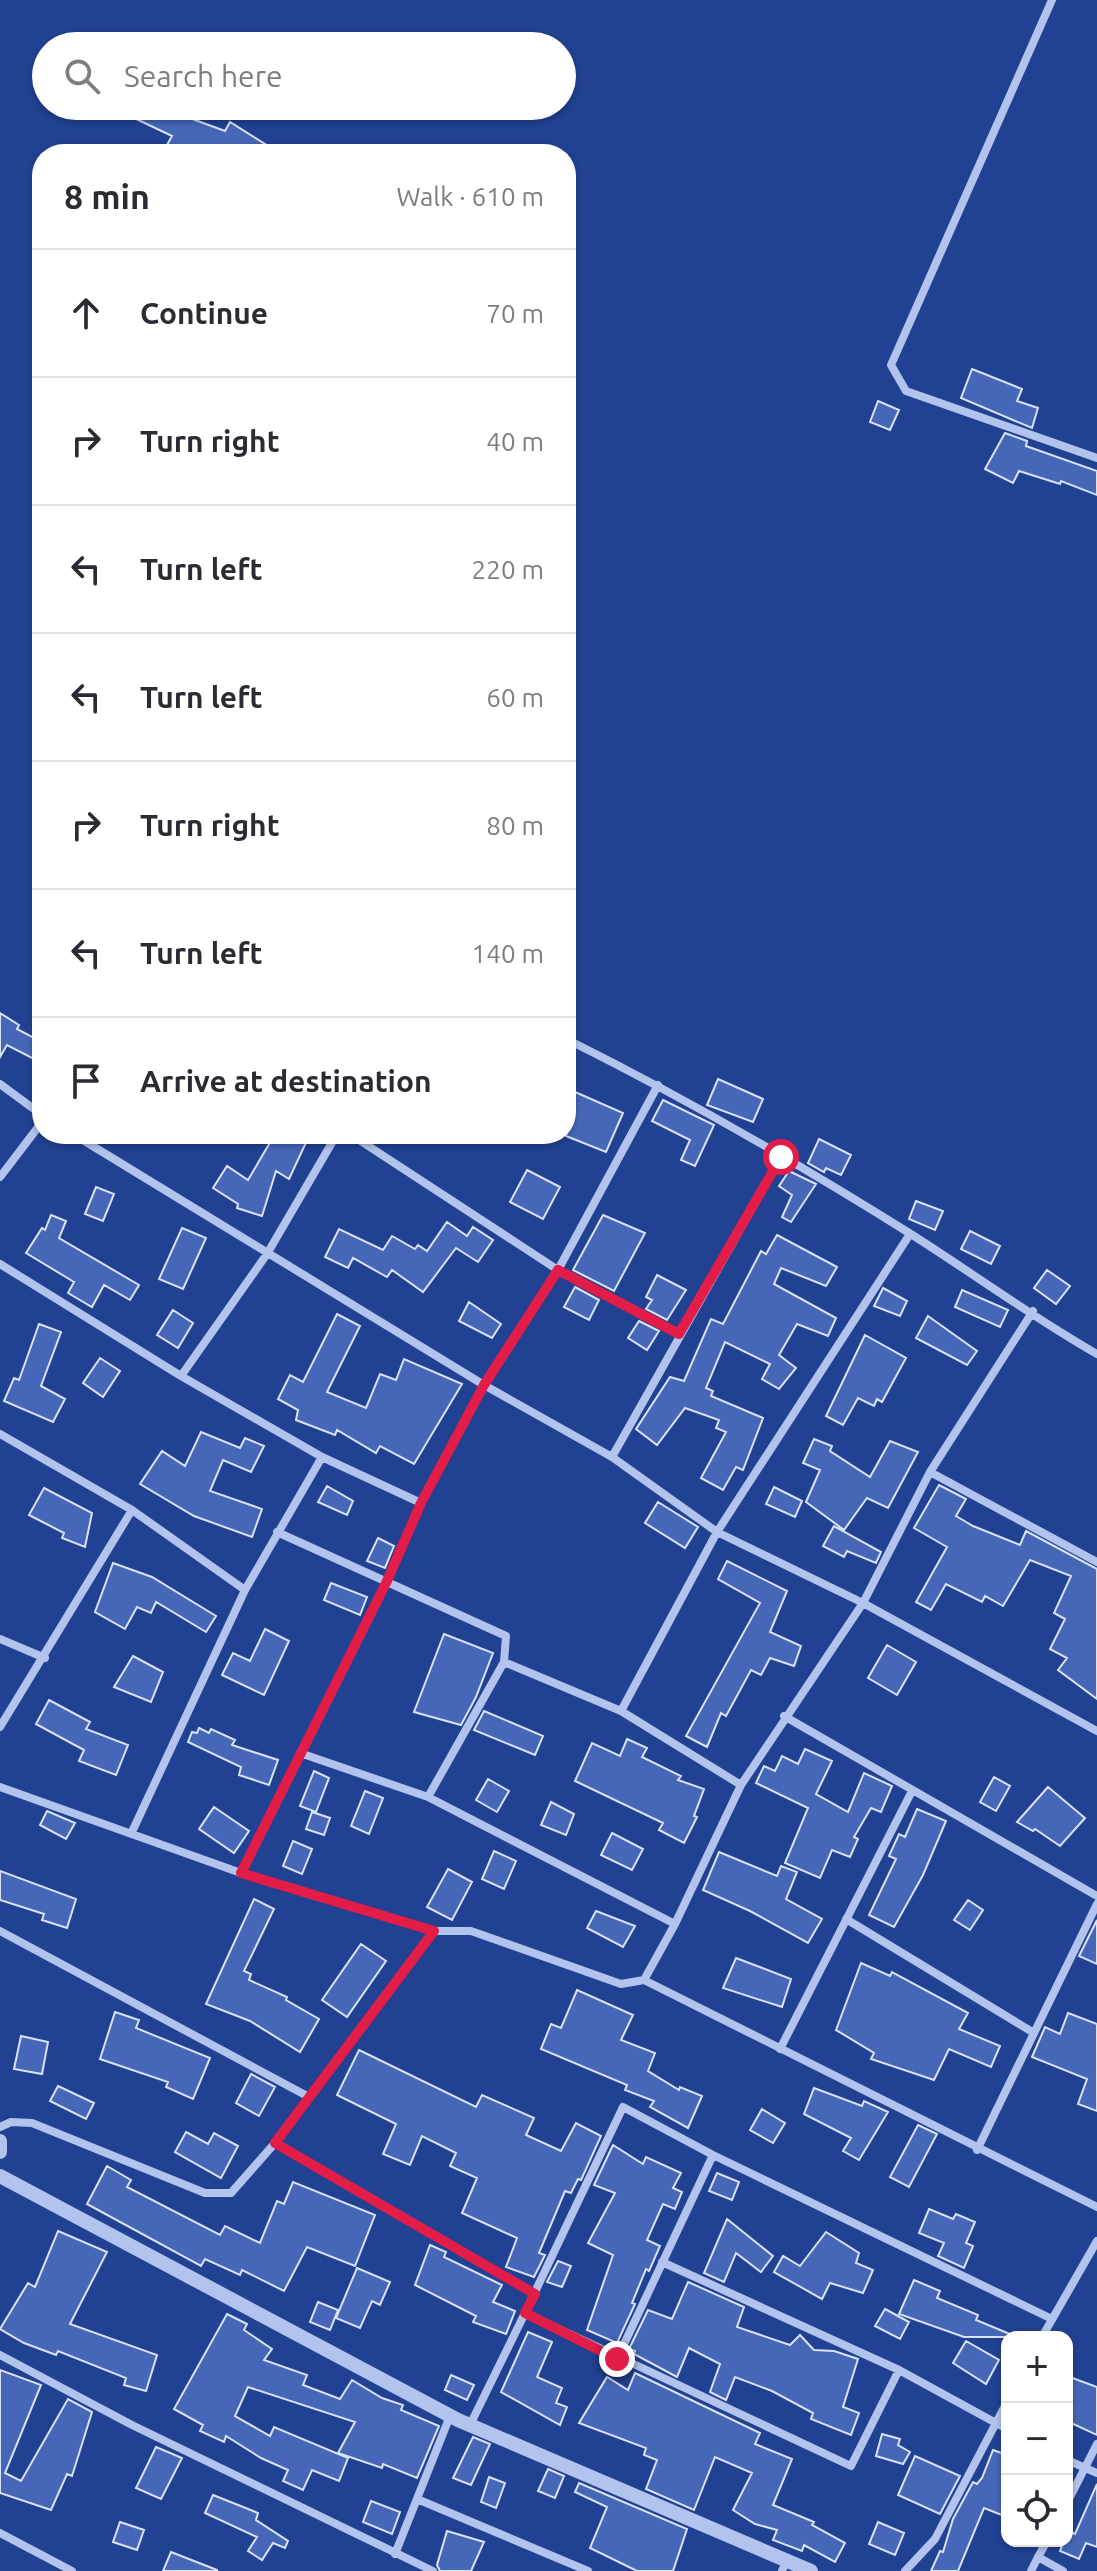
<!DOCTYPE html>
<meta charset="utf-8">
<style>
:root{--surface:#fff;--page:#f2f2f3;--text:#2b2b33;--muted:#7c7c81;--line:#e1e1e2}
body{margin:0;font-family:Ubuntu,sans-serif;background:var(--page);color:var(--text)}
.controls{position:absolute;right:24px;bottom:24px;display:grid;overflow:hidden;border-radius:16px;box-shadow:0 2px 6px #0004}
.controls button{width:72px;height:72px;display:grid;place-items:center;padding:0;border:0;border-bottom:2px solid var(--line);background:var(--surface);color:var(--text);font:40px sans-serif}
.stop{position:absolute;width:24px;height:24px;margin:-18px;border:6px solid #e11d48;border-radius:50%;background:#fff}
.stop.end{background:#e11d48;border-color:#fff;box-shadow:0 2px 8px #0008}
.list{margin:0;padding:0;list-style:none}
h2{display:flex;justify-content:space-between;align-items:center;height:104px;margin:0;padding:0 32px;font-size:34px}
h2 small{font-size:26px;font-weight:400;color:var(--muted)}
.list li{display:grid;grid-template-columns:52px 1fr auto;gap:24px;align-items:center;box-sizing:border-box;height:128px;padding:0 32px;border-top:2px solid var(--line)}
.list b{display:block;font-size:30px;white-space:nowrap}
.list em{font-size:26px;font-style:normal;color:var(--muted)}
.icon{flex:none;width:44px;height:44px;fill:none;stroke:currentColor;stroke-width:2;stroke-linecap:round;stroke-linejoin:round}
.map{position:relative;flex:none;width:1097px;height:2571px;overflow:hidden}
.search{position:absolute;background:var(--surface);box-shadow:0 2px 6px #0004;left:32px;top:32px;width:544px;height:88px;display:flex;align-items:center;gap:20px;box-sizing:border-box;padding:0 28px;border-radius:44px;color:var(--muted);font-size:30px}
.panel{position:absolute;background:var(--surface);box-shadow:0 2px 6px #0004;left:32px;top:144px;width:544px;height:1000px;border-radius:32px}
.map>svg:first-child{display:block}
.building{fill:#4667b7;stroke:#d8e2f9;stroke-width:2}
.lines{fill:none;stroke-linecap:round;stroke-linejoin:round}
.minor{stroke:#b2c4ed;stroke-width:8}
.tertiary{stroke:#b2c4ed;stroke-width:14}
.route{stroke:#e11d48;stroke-width:10}
</style>
<div class="map">
<svg width="1097" height="2571" viewBox="0 0 1097 2571">
<rect width="100%" height="100%" fill="#214192"/>
<!-- building -->
<path class="building" d="M109 106H177L187 111 184 116 225 131 230 122 281 154H162L172 136Z
M972 369 1022 389 1017 401 1038 408 1032 428 961 398Z
M878 401 899 410 890 430 870 422Z
M1005 433 1027 441 1026 446 1097 471V495L1061 481 1060 484 1019 471 1013 483 985 469Z
M0 1013 19 1025 17 1029 42 1042V1063L7 1045 0 1057Z
M718 1079 763 1099 753 1122 707 1105Z
M566 1088 623 1113 606 1152 566 1136Z
M663 1100 714 1125 695 1166 681 1160 690 1140 652 1121Z
M275 1134H310L289 1179 276 1171 262 1216 237 1208 238 1204 213 1188 227 1166 248 1180Z
M819 1139 851 1155 841 1175 826 1168 824 1172 808 1163Z
M527 1170 560 1187 543 1219 510 1202Z
M789 1171 816 1184 791 1222 782 1217 792 1195 779 1186Z
M96 1187 114 1194 103 1221 85 1214Z
M916 1201 943 1211 935 1230 909 1219Z
M51 1215 66 1221 59 1238 139 1285 130 1300 104 1285 92 1307 68 1293 74 1282 26 1253 42 1228 45 1230Z
M603 1215 645 1233 614 1291 573 1270Z
M447 1222 467 1236 473 1227 493 1240 478 1262 456 1248 423 1292 392 1270 387 1277 353 1258 348 1268 325 1257 339 1229 383 1250 392 1236 415 1249 418 1245 427 1251Z
M182 1228 206 1238 183 1289 159 1279Z
M970 1231 1000 1246 991 1264 961 1249Z
M777 1235 837 1267 826 1286 781 1268 774 1284 836 1318 828 1336 797 1324 779 1355 796 1368 779 1389 762 1379 770 1364 725 1342 706 1388 713 1391 711 1396 763 1418 743 1470 736 1467 723 1490 701 1478 726 1432 716 1428 719 1420 685 1408 657 1445 636 1429 670 1377 684 1381 711 1319 723 1324 761 1251 766 1254Z
M1047 1270 1070 1286 1056 1304 1034 1288Z
M657 1275 686 1290 667 1320 646 1309 652 1300 646 1297Z
M575 1287 599 1300 589 1320 564 1307Z
M883 1288 907 1301 900 1316 874 1306Z
M962 1290 1008 1310 1000 1327 955 1307Z
M469 1302 501 1324 492 1338 459 1321Z
M173 1310 193 1323 178 1348 157 1335Z
M337 1314 360 1326 327 1392 366 1408 380 1374 396 1380 404 1359 462 1384 414 1464 380 1446 376 1453 337 1430 335 1435 296 1420 298 1410 278 1399 290 1375 303 1382Z
M928 1316 977 1351 967 1365 916 1338Z
M639 1321 659 1331 647 1350 628 1338Z
M39 1324 61 1332 41 1386 65 1399 53 1422 4 1401 14 1378 19 1380Z
M865 1335 906 1358 882 1402 877 1399 874 1406 858 1398 843 1425 826 1416Z
M100 1358 120 1371 103 1397 83 1383Z
M201 1432 240 1448 245 1438 264 1446 251 1472 223 1460 210 1491 262 1509 252 1537 194 1516 140 1484 162 1451 185 1466Z
M814 1439 832 1446 830 1451 870 1477 890 1441 918 1452 888 1508 867 1498 844 1530 806 1502 820 1470 803 1463Z
M939 1485 966 1499 956 1516 973 1526 1020 1545 1026 1531 1097 1569V1699L1058 1670 1067 1658 1050 1649 1065 1619 1054 1613 1071 1576 1030 1560 1003 1606 985 1596 982 1602 946 1584 931 1610 916 1602 947 1547 914 1528Z
M327 1486 353 1501 347 1515 318 1502Z
M774 1487 802 1501 795 1517 766 1504Z
M44 1488 92 1513 85 1547 62 1538 64 1533 29 1515Z
M658 1502 698 1527 685 1548 645 1523Z
M834 1526 881 1552 876 1563 847 1551 844 1557 823 1546Z
M378 1538 394 1546 385 1568 367 1561Z
M727 1561 787 1591 770 1632 801 1646 794 1666 770 1658 761 1675 751 1670 726 1716 721 1713 707 1747 686 1736 760 1603 718 1579Z
M113 1563 152 1577 216 1616 206 1632 156 1602 151 1613 137 1607 125 1629 95 1612Z
M331 1583 367 1597 360 1615 324 1600Z
M265 1629 289 1641 264 1695 222 1675 233 1653 250 1661Z
M444 1634 493 1653 476 1697 461 1725 414 1712Z
M887 1645 916 1662 897 1695 868 1678Z
M133 1656 163 1672 151 1702 114 1687Z
M49 1700 90 1722 86 1729 128 1745 116 1775 79 1761 84 1750 36 1724Z
M484 1711 543 1736 535 1755 474 1730Z
M199 1728 209 1733 211 1729 235 1740 232 1745 278 1760 269 1785 239 1775 241 1767 188 1742 192 1732 197 1733Z
M627 1739 647 1748 642 1757 681 1776 678 1780 704 1789 694 1816 697 1817 684 1843 659 1830 663 1823 575 1781 592 1743 620 1756Z
M805 1749 832 1761 816 1794 848 1812 864 1773 892 1786 881 1812 871 1808 854 1837 858 1839 850 1857 832 1850 820 1878 785 1863 808 1808 756 1783 764 1766 775 1771 782 1756 798 1764Z
M314 1771 329 1778 316 1812 300 1806Z
M994 1777 1010 1786 996 1811 980 1802Z
M488 1779 509 1791 497 1812 476 1800Z
M1048 1787 1085 1818 1060 1846 1035 1829 1033 1831 1017 1822Z
M365 1791 383 1798 369 1834 351 1826Z
M551 1802 574 1814 566 1835 541 1825Z
M214 1807 249 1831 234 1853 199 1829Z
M917 1809 946 1821 923 1875 894 1927 869 1915 896 1859 889 1856 899 1834 905 1837Z
M47 1811 75 1823 66 1839 40 1825Z
M312 1812 330 1818 324 1835 306 1829Z
M612 1833 643 1849 632 1870 601 1855Z
M293 1841 312 1849 302 1874 283 1866Z
M494 1851 516 1861 504 1889 482 1879Z
M719 1852 777 1876 781 1866 797 1872 786 1899 822 1919 808 1943 750 1911 703 1890Z
M448 1869 472 1882 452 1920 427 1907Z
M0 1871 76 1899 67 1928 42 1920 44 1914 0 1900Z
M254 1899 274 1909 244 1971 251 1974 249 1980 287 1997 286 2000 319 2019 300 2052 250 2021 206 2004Z
M968 1900 983 1910 970 1930 954 1920Z
M596 1911 635 1926 623 1947 587 1928Z
M1097 1920V1964L1079 1956Z
M361 1944 386 1961 347 2017 322 2000Z
M736 1958 791 1979 782 2007 723 1988Z
M861 1963 890 1976 892 1972 968 2013 959 2029 1000 2046 991 2067 949 2049 934 2080 871 2059 874 2053 836 2030Z
M577 1990 633 2015 621 2040 655 2053 648 2071 679 2090 680 2087 702 2096 688 2128 650 2107 654 2101 625 2090 627 2085 541 2049 551 2024 561 2028Z
M115 2012 139 2020 136 2028 210 2058 193 2099 166 2087 168 2082 100 2059Z
M1068 2013 1097 2024V2111L1078 2104 1087 2079 1032 2057 1045 2027 1060 2034Z
M21 2036 48 2042 42 2074 14 2069Z
M359 2050 476 2107 482 2095 534 2118 526 2135 561 2151 576 2123 601 2136 581 2180 578 2179 571 2193 565 2191 539 2253 545 2255 534 2277 506 2267 517 2238 462 2213 477 2178 450 2166 456 2153 422 2136 410 2165 383 2154 396 2124 337 2095Z
M251 2074 275 2087 259 2116 236 2103Z
M58 2086 94 2103 86 2119 50 2101Z
M814 2088 862 2106 864 2101 888 2112 859 2160 843 2151 851 2138 804 2114Z
M762 2109 785 2123 773 2143 750 2130Z
M918 2125 937 2134 909 2187 890 2177Z
M186 2132 208 2144 214 2133 238 2146 221 2178 175 2152Z
M613 2145 643 2164 646 2157 681 2173 673 2188 682 2192 675 2209 663 2204 647 2240 660 2246 649 2271 646 2269 632 2303 635 2304 617 2343 587 2330 613 2255 588 2243 615 2193 594 2185Z
M107 2166 131 2180 127 2187 220 2235 225 2226 260 2243 277 2201 284 2204 293 2182 375 2215 355 2266 307 2247 284 2291 242 2270 240 2275 205 2259 201 2266 87 2204Z
M717 2173 739 2182 732 2200 709 2191Z
M929 2209 953 2219 956 2214 975 2222 966 2243 973 2246 964 2268 938 2256 944 2243 919 2233Z
M727 2219 773 2256 761 2272 736 2253 724 2282 704 2273Z
M58 2231 107 2252 70 2324 157 2355 146 2391 124 2385 126 2378 58 2351 56 2355 24 2343 0 2329 28 2283 35 2287Z
M826 2232 859 2253 856 2263 873 2270 863 2293 830 2283 822 2299 774 2272 783 2256 800 2266Z
M430 2245 446 2252 444 2257 502 2285 493 2302 515 2311 506 2334 473 2322 476 2316 415 2285Z
M558 2261 571 2266 562 2287 547 2282Z
M357 2268 390 2282 380 2305 372 2301 360 2328 336 2318Z
M914 2280 940 2291 937 2298 978 2315 976 2320 1017 2337H964L899 2314Z
M688 2282 744 2307 737 2327 790 2345 800 2335 814 2350 834 2351 858 2359 843 2407 859 2413 851 2435 811 2419 813 2413 772 2391 735 2377 726 2400 710 2392 720 2364 689 2348 677 2377 634 2354 635 2351 629 2349 648 2310 672 2319Z
M318 2302 338 2310 330 2330 310 2322Z
M885 2309 909 2322 900 2339 875 2326Z
M227 2314 247 2324 244 2330 272 2349 264 2360 307 2375 303 2385 340 2399 352 2380 382 2398 403 2405 401 2410 439 2426 417 2478 383 2464 382 2468 338 2453 355 2422 248 2387 235 2416 270 2436 274 2427 348 2458 339 2481 312 2470 303 2490 283 2481 288 2470 261 2458 226 2436 224 2442 200 2431 203 2425 174 2409Z
M528 2332 552 2342 537 2377 562 2388 556 2403 567 2407 560 2425 501 2392Z
M966 2341 999 2360 986 2384 953 2363Z
M0 2370 41 2385 5 2473 21 2481 68 2399 92 2412 72 2476 67 2474 51 2510 0 2493Z
M635 2373 760 2433 755 2444 792 2459 773 2505 814 2522 812 2525 845 2543 835 2562 804 2545 802 2551 773 2540 777 2530 755 2524 733 2510 752 2473 715 2457 694 2510 646 2489 657 2460 644 2455 646 2448 579 2423 607 2377 628 2390Z
M451 2375 474 2385 467 2400 445 2390Z
M1067 2376 1097 2387V2435L1067 2421Z
M882 2434 900 2439 898 2445 910 2452 903 2464 876 2456Z
M473 2437 490 2444 471 2485 453 2478Z
M156 2447 182 2458 161 2499 136 2488Z
M993 2450 1007 2455V2517L984 2508 958 2571H931L940 2551 943 2552 953 2519 973 2482 977 2484 982 2478Z
M915 2456 960 2476 940 2514 898 2495Z
M548 2469 564 2476 555 2498 538 2491Z
M489 2477 505 2483 496 2508 481 2502Z
M579 2483 687 2529 673 2571H637L590 2548 607 2507 575 2492Z
M1097 2484V2547L1086 2543 1079 2559 1060 2551 1068 2531 1075 2534Z
M213 2495 258 2513 256 2520 288 2541 285 2548 273 2543 262 2560 248 2551 257 2537 205 2513Z
M371 2501 400 2512 392 2534 363 2522Z
M120 2522 144 2530 137 2550 113 2542Z
M878 2522 904 2533 895 2555 869 2544Z
M447 2531 484 2542 471 2571H440L437 2565Z
M171 2552 217 2570V2571H163Z"/>
<g class="lines">
<!-- minor -->
<path class="minor" d="M1052 0 891 365 906 391 1097 458
M566 1039C685 1098 801 1165 914 1236 975 1275 1034 1318 1097 1354
M0 1084 42 1115
M73 1134 484 1385 612 1457 717 1532 863 1603 1097 1731
M350 1134 558 1270 679 1334
M0 1177 42 1122
M0 1264 181 1376 322 1457
M181 1376 267 1254 337 1134
M0 1434 132 1510
M612 1457 781 1157
M930 1472 1097 1562
M277 1532 506 1636 504 1662
M0 1639 45 1658
M621 1711 717 1532 910 1234
M784 1716 1097 1896
M0 1727 132 1510 245 1590 322 1457 421 1503 484 1385 558 1270 658 1085
M300 1753 428 1797 675 1924
M0 1787 241 1873 434 1931H471L621 1984 644 1980 675 1924 741 1785 863 1603 930 1472 1033 1311
M428 1797 504 1662 621 1711 741 1785
M131 1834 245 1590
M241 1873 387 1581 421 1503
M846 1919 1034 2033
M0 1931 309 2097
M644 1980 1097 2207
M780 2049 912 1791
M0 2127 11 2122 32 2123 205 2193H231L275 2143 434 1931
M275 2143 535 2294
M977 2150 1097 1904
M662 2262 899 2370 1007 2429
M525 2313 623 2107 713 2155
M1042 2337 1097 2241
M0 2355 132 2425 433 2571
M617 2359 713 2155 1052 2319
M470 2425 525 2313 851 2466 899 2370
M1067 2460 1097 2473
M417 2499 588 2571
M1067 2503 1097 2444
M0 2533 72 2571
M1047 2541 1038 2557 1063 2571
M395 2554 450 2416
M782 2571 787 2560
M905 2571 935 2539 1007 2402
M1031 2571 1038 2557"/>
<!-- tertiary -->
<path class="tertiary" d="M0 2141V2152
M0 2176 458 2420 811 2571"/>
</g>
<g class="lines">
<!-- route -->
<path class="route" d="M617 2359 525 2313 535 2294 275 2143 434 1931 241 1873 387 1581 421 1503 484 1385 558 1270 679 1334 781 1157"/>
</g>
</svg>
<div class="controls">
<button>+</button>
<button>−</button>
<button><svg class="icon" aria-label="locate" viewBox="0 0 24 24"><circle cx="12" cy="12" r="6"/><path d="M12 2v4M12 18v4M2 12h4M18 12h4"/></svg></button>
</div>
<div class="stop" style="left:781px;top:1157px"></div>
<div class="stop end" style="left:617px;top:2359px"></div>
<div class="search"><svg class="icon" aria-label="search" viewBox="0 0 24 24"><circle cx="10" cy="10" r="6"/><path d="M15 15l6 6"/></svg>Search here</div>
<section class="panel">
<h2>8 min<small>Walk · 610 m</small></h2>
<ul class="list">
<li><svg class="icon" aria-label="ahead" viewBox="0 0 24 24"><path d="M12 20V5M6 11l6-6 6 6"/></svg><div><b>Continue</b></div><em>70 m</em></li>
<li><svg class="icon" aria-label="right" viewBox="0 0 24 24"><path d="M7 20v-9h11M14 6l5 5-5 5"/></svg><div><b>Turn right</b></div><em>40 m</em></li>
<li><svg class="icon" aria-label="left" viewBox="0 0 24 24"><path d="M17 20v-9H6M10 6l-5 5 5 5"/></svg><div><b>Turn left</b></div><em>220 m</em></li>
<li><svg class="icon" aria-label="left" viewBox="0 0 24 24"><path d="M17 20v-9H6M10 6l-5 5 5 5"/></svg><div><b>Turn left</b></div><em>60 m</em></li>
<li><svg class="icon" aria-label="right" viewBox="0 0 24 24"><path d="M7 20v-9h11M14 6l5 5-5 5"/></svg><div><b>Turn right</b></div><em>80 m</em></li>
<li><svg class="icon" aria-label="left" viewBox="0 0 24 24"><path d="M17 20v-9H6M10 6l-5 5 5 5"/></svg><div><b>Turn left</b></div><em>140 m</em></li>
<li><svg class="icon" aria-label="arrive" viewBox="0 0 24 24"><path d="M6 21V4h12l-3 4 3 4H6"/></svg><div><b>Arrive at destination</b></div></li>
</ul>
</section>
</div>
